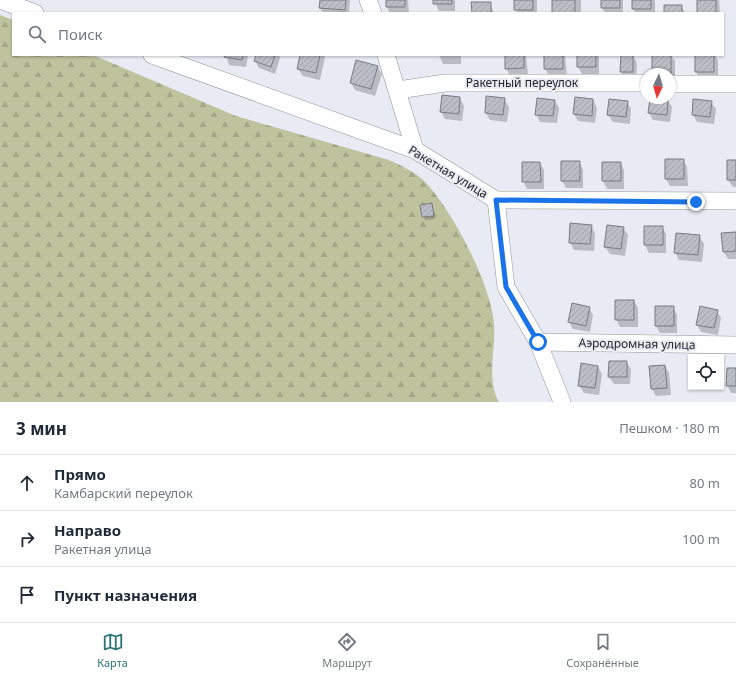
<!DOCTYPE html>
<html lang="ru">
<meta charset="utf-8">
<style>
:root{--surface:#fff;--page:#f6f6f7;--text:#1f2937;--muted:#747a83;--line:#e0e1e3;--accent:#2a747a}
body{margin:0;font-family:"Noto Sans",sans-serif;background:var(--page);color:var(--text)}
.controls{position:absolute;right:12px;bottom:12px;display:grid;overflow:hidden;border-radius:0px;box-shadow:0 1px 3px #0004}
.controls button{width:36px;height:36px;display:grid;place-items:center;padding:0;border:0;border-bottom:1px solid var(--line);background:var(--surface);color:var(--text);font:20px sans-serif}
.compass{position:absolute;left:640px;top:68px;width:36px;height:36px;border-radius:50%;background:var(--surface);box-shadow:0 1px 3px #0004;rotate:185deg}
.stop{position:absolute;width:12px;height:12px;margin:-9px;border:3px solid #1a73e8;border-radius:50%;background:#fff}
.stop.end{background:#1a73e8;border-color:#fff;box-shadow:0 1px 4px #0008}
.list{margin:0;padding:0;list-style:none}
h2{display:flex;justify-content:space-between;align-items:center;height:52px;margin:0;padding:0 16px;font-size:17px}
h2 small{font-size:13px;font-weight:400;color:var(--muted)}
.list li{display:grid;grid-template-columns:26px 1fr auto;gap:12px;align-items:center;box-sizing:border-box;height:56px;padding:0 16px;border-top:1px solid var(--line)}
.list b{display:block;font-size:15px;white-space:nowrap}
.list p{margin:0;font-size:13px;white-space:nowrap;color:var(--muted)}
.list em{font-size:13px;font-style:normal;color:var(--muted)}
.icon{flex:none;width:22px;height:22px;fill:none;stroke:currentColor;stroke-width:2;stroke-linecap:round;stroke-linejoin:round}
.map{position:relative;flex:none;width:736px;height:402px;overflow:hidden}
.search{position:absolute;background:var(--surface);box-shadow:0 1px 3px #0004;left:12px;right:12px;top:12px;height:44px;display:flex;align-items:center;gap:10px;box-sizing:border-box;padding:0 14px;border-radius:0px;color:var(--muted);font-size:15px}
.sheet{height:220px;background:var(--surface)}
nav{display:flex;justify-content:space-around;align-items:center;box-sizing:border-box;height:56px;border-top:1px solid var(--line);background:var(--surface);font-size:11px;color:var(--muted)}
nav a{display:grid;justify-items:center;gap:2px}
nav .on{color:var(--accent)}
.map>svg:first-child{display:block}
.forest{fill:url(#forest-firs)}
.shadow{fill:#0003}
.building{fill:url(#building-hatch);stroke:#787b83}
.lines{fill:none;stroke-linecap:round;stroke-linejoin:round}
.minor-casing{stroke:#91949c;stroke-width:18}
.minor{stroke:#fff;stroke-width:17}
.route{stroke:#1a73e8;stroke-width:5}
.labels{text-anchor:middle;stroke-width:4;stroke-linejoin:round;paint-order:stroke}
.street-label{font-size:12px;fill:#25262a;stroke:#e8ebf4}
</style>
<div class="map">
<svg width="736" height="402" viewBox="0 0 736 402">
<defs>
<pattern id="forest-firs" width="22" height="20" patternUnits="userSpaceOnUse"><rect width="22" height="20" fill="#bec39e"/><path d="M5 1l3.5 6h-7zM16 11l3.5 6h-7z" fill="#a3a788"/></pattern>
<pattern id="building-hatch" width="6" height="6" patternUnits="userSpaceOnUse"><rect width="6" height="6" fill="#bcbec7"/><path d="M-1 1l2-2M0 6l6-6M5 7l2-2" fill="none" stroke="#a1a3ab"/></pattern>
</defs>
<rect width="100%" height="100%" fill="#e8ebf4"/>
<!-- forest -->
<path class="forest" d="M0 15 13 20V55H93L236 116 389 160C402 166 416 172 426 183 453 212 491 284 494 324 496 348 486 380 499 402H0Z"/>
<!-- shadow -->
<path class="shadow" d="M321 0H350L349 13H323L320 8Z
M387 0H408L409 13H390L387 7Z
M434 0H455V11H439Z
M515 0H537V13H517Z
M553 0H581V13H553Z
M602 0H623V13H605L602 8Z
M633 0H655V13H636L633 9Z
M698 0H719L720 13H698Z
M490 3 494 13H473Z
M681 6 685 13H665Z
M226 55H248L246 67 229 65Z
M257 55H279L280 58 275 74 259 68 255 61Z
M301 55H324L325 57 320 80 303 76 298 69Z
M398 55H416V56H398Z
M439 55H461V64H443Z
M506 55H526L528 76H510L506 68Z
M545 55H565L567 76H549L545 68Z
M578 55H599V74H582L578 67Z
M622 55H633L637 63 636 80 625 79 621 72Z
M653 55H671L675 61V80H670V74H654Z
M696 55H715L718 60V79H700L696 72Z
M378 67 382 74 375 96 355 90 351 83Z
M460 98 464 106 462 121 445 119 441 112Z
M651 98 668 100 672 107 670 122 653 120 649 113Z
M504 99 509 107 507 122 490 120 486 113Z
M593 100 597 108 595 123 578 121 574 114Z
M694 100 711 102 716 109 714 124 697 122 693 115Z
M555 101 559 108 557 123 540 122 536 114Z
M627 102 631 109 630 124 613 122 608 115Z
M683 160 687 167 688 186H670L666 179Z
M736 161V187H733L728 180Z
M579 162 583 170V188H566L562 181Z
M540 163 544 170V189H527L523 181Z
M603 163H620L624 170V189H607L603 181Z
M431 205 435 219 425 220 421 206Z
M591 226 595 233 594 251 574 250 570 242Z
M645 227H662L666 234V253H649L645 245Z
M623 228 628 235 625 256 610 254 605 247Z
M736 234V259H728L724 252Z
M699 236 704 244 702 262 679 260 675 252Z
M634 301 638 308V327H620L616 319Z
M673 307 677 315V333H660L656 326Z
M589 308 593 315 590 332 573 329 569 322Z
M717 311 721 318 718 335 701 332 697 325Z
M626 362 631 369 630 384H614L609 377Z
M665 366 669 373 671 395 656 396 652 389Z
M598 367 602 374 599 395 584 393 579 385Z
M736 369V393H731L727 385Z"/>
<!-- building -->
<path class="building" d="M320 0H346L345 10 319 8Z
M386 0H405V7H386Z
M433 0H452V4H433Z
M514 0H533V10H514Z
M552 0H575V13H552Z
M601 0H620V8H601Z
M632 0H651V9H632Z
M697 0H716V13H697Z
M471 2H491V13H472Z
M664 5H682V13H664Z
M225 55H243L242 60 224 57Z
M256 55H275L271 67 254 61Z
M300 55H320L316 73 297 69Z
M505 55H524V68L505 69Z
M544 55H563V69H544Z
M577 55H596V67H577Z
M621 55H633V72H620Z
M652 55H671V73H652Z
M695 55H714V72H695Z
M356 60 378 66 371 89 350 83Z
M442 95 460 97 459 114 440 112Z
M486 96 505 98 503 115 485 113Z
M575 97 593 99 592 116 573 114Z
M537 98 555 100 553 116 535 115Z
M650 98 668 99 667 115 648 113Z
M609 99 628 101 626 117 607 115Z
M693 99 712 101 710 117 692 115Z
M665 159H684V179H665Z
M727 160H736V180H727Z
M561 161H580V181H561Z
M522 162H540L541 182H522Z
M602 162H621V181H602Z
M432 203 434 216 422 217 420 205Z
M570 223 592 225 590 244 569 243Z
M607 225 624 227 621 249 604 247Z
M644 226H663V245H644Z
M736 232V251L723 252 721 233Z
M676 233 700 235 698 255 674 253Z
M615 300H634V320H615Z
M572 303 590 307 586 326 568 322Z
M655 306H674V326H655Z
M700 306 718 310 714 328 696 325Z
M609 361H627V377H608Z
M581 363 598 366 595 388 578 386Z
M665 365 667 388 651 389 649 366Z
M727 368H736V386H726Z"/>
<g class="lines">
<!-- minor casing -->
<g class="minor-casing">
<path id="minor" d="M0 0 35 13
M368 0 373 13
M152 55 415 150 496 200 736 201
M386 55 415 150
M670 84H736
M398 90 445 83H646
M496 200 506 287 538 342 562 402
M538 342 736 345"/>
</g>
<!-- minor -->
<use href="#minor" class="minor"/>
</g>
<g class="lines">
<!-- route -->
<path class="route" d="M538 342 506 287 496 200 696 202"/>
</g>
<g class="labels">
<!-- street labels -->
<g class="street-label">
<text x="522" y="87">Ракетный переулок</text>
<text transform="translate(448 172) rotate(31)" y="4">Ракетная улица</text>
<text transform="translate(637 344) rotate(1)" y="4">Аэродромная улица</text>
</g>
</g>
</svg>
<div class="controls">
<button><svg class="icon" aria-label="locate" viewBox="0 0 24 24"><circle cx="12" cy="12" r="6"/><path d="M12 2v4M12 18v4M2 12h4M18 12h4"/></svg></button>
</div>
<svg class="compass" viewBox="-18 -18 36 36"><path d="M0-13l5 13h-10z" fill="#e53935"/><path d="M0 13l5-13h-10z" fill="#747a83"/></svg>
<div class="stop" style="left:538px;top:342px"></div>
<div class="stop end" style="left:696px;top:202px"></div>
<div class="search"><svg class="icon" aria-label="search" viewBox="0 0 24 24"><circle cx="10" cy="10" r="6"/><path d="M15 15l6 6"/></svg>Поиск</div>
</div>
<section class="sheet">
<h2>3 мин<small>Пешком · 180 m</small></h2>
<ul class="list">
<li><svg class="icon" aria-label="ahead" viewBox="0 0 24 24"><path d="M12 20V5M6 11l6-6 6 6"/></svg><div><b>Прямо</b><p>Камбарский переулок</p></div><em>80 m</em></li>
<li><svg class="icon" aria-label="right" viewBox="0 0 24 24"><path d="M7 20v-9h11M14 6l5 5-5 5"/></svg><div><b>Направо</b><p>Ракетная улица</p></div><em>100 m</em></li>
<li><svg class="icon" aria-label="arrive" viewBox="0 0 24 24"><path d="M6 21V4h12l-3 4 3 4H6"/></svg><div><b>Пункт назначения</b></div></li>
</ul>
</section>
<nav>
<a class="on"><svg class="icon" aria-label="map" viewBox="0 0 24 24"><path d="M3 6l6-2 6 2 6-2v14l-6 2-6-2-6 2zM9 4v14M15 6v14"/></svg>Карта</a>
<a><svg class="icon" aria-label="directions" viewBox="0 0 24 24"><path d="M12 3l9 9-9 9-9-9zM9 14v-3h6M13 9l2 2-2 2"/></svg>Маршрут</a>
<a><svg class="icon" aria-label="saved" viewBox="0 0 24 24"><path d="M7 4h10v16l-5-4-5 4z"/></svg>Сохранённые</a>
</nav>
